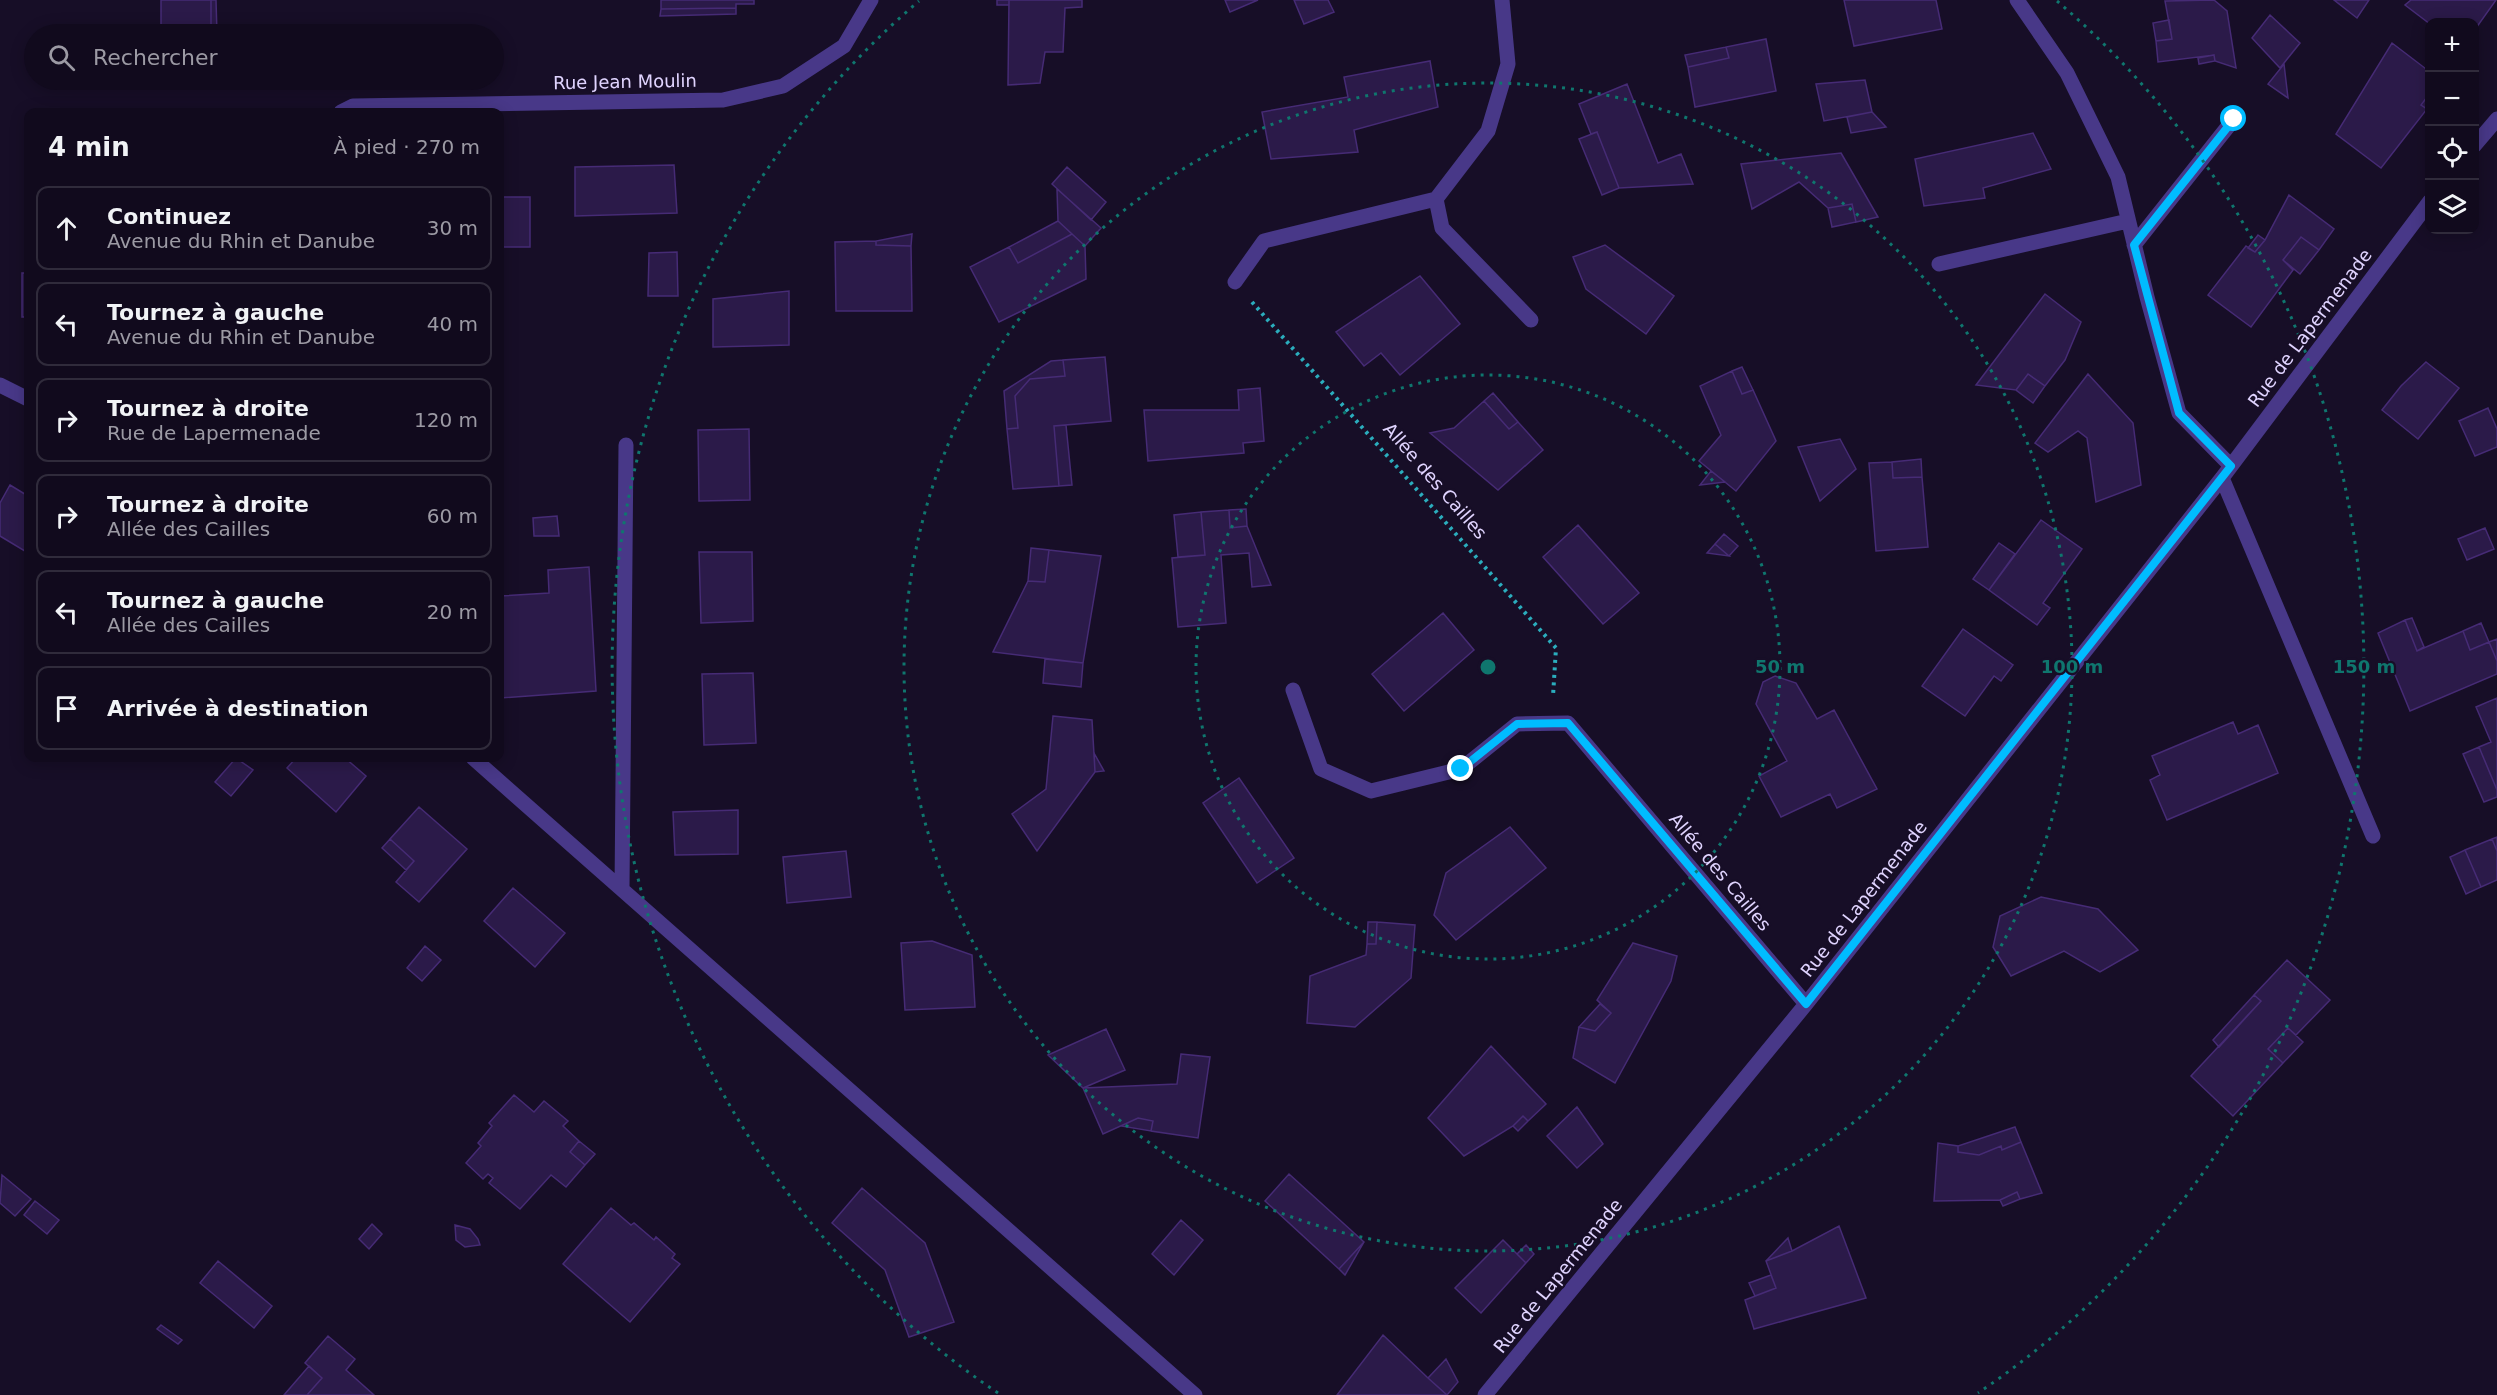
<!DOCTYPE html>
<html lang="fr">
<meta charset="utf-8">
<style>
:root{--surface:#110a1d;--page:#1e182a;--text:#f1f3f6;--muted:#9c9aa4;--line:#302b3b}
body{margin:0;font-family:"DejaVu Sans",sans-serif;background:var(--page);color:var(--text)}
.controls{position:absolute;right:18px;top:18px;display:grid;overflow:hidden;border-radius:12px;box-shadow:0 3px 15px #0003}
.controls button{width:54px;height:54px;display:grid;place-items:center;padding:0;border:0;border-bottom:2px solid var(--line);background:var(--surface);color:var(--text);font:30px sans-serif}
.stop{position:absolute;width:18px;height:18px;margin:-14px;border:4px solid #00bcff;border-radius:50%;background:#fff}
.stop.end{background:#00bcff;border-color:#fff;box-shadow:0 2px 6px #0008}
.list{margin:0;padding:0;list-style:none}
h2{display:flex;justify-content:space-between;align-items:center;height:78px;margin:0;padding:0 24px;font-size:26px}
h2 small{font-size:20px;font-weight:400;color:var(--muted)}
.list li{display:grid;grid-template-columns:39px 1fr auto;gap:18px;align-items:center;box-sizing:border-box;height:84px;margin:0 12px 12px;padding:0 12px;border:2px solid var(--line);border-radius:12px}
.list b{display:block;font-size:22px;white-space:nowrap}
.list p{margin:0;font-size:20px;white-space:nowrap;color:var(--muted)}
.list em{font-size:20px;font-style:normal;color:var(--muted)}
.icon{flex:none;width:33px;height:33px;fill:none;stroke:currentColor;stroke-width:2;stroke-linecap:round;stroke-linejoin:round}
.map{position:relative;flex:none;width:2497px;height:1395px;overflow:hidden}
.search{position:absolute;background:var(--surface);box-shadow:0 3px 15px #0003;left:24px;top:24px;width:480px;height:66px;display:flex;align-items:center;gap:15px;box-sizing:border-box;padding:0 21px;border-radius:33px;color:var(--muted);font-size:22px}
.panel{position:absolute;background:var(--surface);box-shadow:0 3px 15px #0003;left:24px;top:108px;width:480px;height:654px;border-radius:12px}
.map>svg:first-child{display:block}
.building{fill:#2b1a49;stroke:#462b75;stroke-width:1.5}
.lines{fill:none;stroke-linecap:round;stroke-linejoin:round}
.path{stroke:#2badbd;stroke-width:4;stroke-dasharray:3 4.5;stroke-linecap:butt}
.street{stroke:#483888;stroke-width:15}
.route{stroke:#00bcff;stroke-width:8}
.ring{fill:none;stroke:#0f766e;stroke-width:3;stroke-dasharray:3 6}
.labels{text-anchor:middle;stroke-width:4.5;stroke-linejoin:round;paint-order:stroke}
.street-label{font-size:18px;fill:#e0d4ff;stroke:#170e27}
.centre{fill:#0f766e;stroke:#170e27;stroke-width:3}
.ring-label{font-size:18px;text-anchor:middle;font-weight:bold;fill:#0f766e;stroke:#170e27;stroke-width:4.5;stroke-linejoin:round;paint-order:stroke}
</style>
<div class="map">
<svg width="2497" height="1395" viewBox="0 0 2497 1395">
<rect width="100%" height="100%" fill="#170e27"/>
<!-- building -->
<path class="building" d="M161 0H211V34H161Z
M211 0H216L217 34H211Z
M661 0H754V4H736V8L661 9Z
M997 0H1009V5H997Z
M1009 0H1082V7L1065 8 1063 52H1045L1040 83 1008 85Z
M1225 0H1258L1230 12Z
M1294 0H1328L1334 12 1304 24Z
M1844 0H1936L1942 29 1854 46Z
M2214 0 2227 11 2236 68 2215 61 2214 55 2158 62 2156 41 2172 39 2165 1Z
M2334 0H2369L2357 18Z
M2411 0H2496L2474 31V22H2430V24L2405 5Z
M736 8V14L660 16 661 9Z
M2270 15 2300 43 2280 68 2252 38Z
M2169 20 2172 39 2156 41 2153 23Z
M1766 39 1776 91 1695 107 1688 67 1729 58 1726 47Z
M2392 43 2430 72V93L2421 105 2427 109 2381 168 2336 134Z
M1726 47 1729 58 1688 67 1685 55Z
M2214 55 2215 61 2199 64 2198 58Z
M1430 61 1438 107 1354 130 1358 152 1271 159 1262 112 1348 97 1344 77Z
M2284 64 2288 98 2268 84Z
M1865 80 1872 112 1824 121 1816 84Z
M1627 84 1658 163 1681 154 1693 184 1619 188 1597 132 1591 134 1579 104Z
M2430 93V106L2427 109 2421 105Z
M1872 112 1886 127 1851 133 1847 117Z
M1597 132 1619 188 1602 195 1579 139Z
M2033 133 2051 169 1983 188 1985 198 1924 206 1915 159Z
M1841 153 1878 217 1856 222 1852 204 1828 208 1799 182 1752 209 1741 164Z
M674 165 677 213 575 216V167Z
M1067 167 1106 202 1091 220 1052 184Z
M1057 189 1101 228 1085 246 1058 221Z
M2289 195 2334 229 2319 250 2301 237 2283 260 2293 270 2251 327 2208 295 2246 246 2255 252 2265 240Z
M500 197H530V247H500Z
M1852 204 1856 222 1832 227 1828 208Z
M1058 221 1072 234 1018 263 1009 247Z
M912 234 911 246 876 245V241Z
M1072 234 1085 246 1086 279 999 322 970 267 1009 247 1018 263Z
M2258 235 2265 240 2255 252 2248 248Z
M2301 237 2319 250 2300 274 2283 260Z
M876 241V245L911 246 912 311H836L835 242Z
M1605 245 1674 296 1646 334 1586 289 1573 257Z
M677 252 678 296H648L649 253Z
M22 273H28V317H22Z
M1420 276 1460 324 1400 375 1381 353 1364 366 1336 332Z
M789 291V345L713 347V299Z
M2045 294 2081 322 2065 360 2045 386 2028 374 2016 390 1976 385Z
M1105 357 1111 421 1054 426 1059 486 1013 489 1007 429 1018 428 1015 396 1030 379 1065 376 1063 360Z
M1063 360 1065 376 1030 379 1015 396 1018 428 1007 429 1004 391 1051 361Z
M2426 362 2459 388 2418 439 2382 410 2401 386Z
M1742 367 1753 390 1742 394 1732 371Z
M1732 371 1742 394 1753 390 1776 441 1736 491 1699 461 1721 435 1700 386Z
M2028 374 2045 386 2033 403 2016 390Z
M2088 374 2133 423 2141 485 2096 502 2087 438 2078 431 2048 452 2035 443Z
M1260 388 1264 441 1243 443 1244 453 1148 461 1144 410H1239L1238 390Z
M1493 393 1518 422 1509 429 1484 401Z
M1484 401 1509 429 1518 422 1543 450 1498 490 1430 433 1454 428Z
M2488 408 2497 429V447L2475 456 2459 421Z
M1066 425 1072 485 1059 486 1054 426Z
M749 429 750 500 699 501 698 430Z
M1840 439 1856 469 1820 501 1798 447Z
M1921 459 1922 477 1893 478 1892 462Z
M1892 462 1893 478 1922 477 1928 547 1876 551 1869 463Z
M1711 471 1725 482 1700 485Z
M10 485 28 496V553L0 536V503Z
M1246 509 1247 526 1230 528 1229 510Z
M1229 510 1230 528 1247 526 1271 585 1252 587 1249 553 1221 555 1226 623 1178 627 1172 558 1205 555 1201 512Z
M1201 512 1205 555 1178 557 1174 515Z
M557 516 559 536H534L533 518Z
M2041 520 2082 549 2043 603 2050 608 2037 625 1989 590Z
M1578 525 1639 593 1603 624 1543 557Z
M2485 528 2494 549 2467 560 2458 539Z
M1724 534 1738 546 1729 556 1715 544Z
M1999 543 2015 554 1989 590 1973 579Z
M1715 544 1729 556 1707 553Z
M1031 548 1049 550 1045 582 1028 581Z
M1049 550 1101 556 1083 663 993 652 1028 581 1045 582Z
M699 552H752L753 621 701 623Z
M589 567 596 691 500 698V596L549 593 548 570Z
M1443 613 1474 650 1404 711 1372 674Z
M2412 618 2424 647 2417 651 2405 620Z
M2405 620 2417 651 2463 631 2470 650 2489 642 2497 661V674L2410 711 2378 633Z
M2481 623 2489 642 2470 650 2463 631Z
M1963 629 2013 665 2001 681 1994 676 1965 716 1922 686Z
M2497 639V661L2489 642Z
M1045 659 1083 663 1081 687 1043 683Z
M753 673 756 743 704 745 702 674Z
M1775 676 1796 683 1817 719 1834 710 1877 789 1837 808 1830 794 1781 817 1759 776 1787 761 1756 704 1763 682Z
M2497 698V790L2479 747 2491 742 2476 707Z
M1053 716 1092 720 1095 772 1037 851 1012 814 1046 789Z
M2233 722 2238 734 2258 725 2278 773 2167 820 2150 780 2160 775 2152 756Z
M2479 747 2497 790V797L2484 802 2463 754Z
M1094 753 1104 771 1095 772Z
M236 758 253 770 231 796 215 782Z
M296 758H345L366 776 336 812 287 768Z
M1239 778 1294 858 1257 883 1203 803Z
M419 807 467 849 419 902 396 882 414 861 390 839Z
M738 810V854L675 855 673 812Z
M1510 827 1546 868 1456 940 1434 915 1446 873Z
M2497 837V851L2492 839Z
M390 839 414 861 406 870 382 848Z
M2492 839 2497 851V880L2481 887 2465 850Z
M2465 850 2481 887 2466 894 2450 857Z
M846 851 851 897 787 903 783 857Z
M513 888 565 933 535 967 484 921Z
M2041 897 2098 909 2138 950 2100 972 2064 951 2011 976 1993 947 2000 916Z
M1368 922H1377L1376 944H1367Z
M1377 922 1415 925 1411 978 1355 1027 1307 1023 1310 976 1366 955 1367 944H1376Z
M932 941 972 955 975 1007 905 1010 901 943Z
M1633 943 1677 956 1671 981 1615 1083 1573 1058 1579 1027 1595 1031 1611 1013 1597 1000Z
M425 946 441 960 422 981 407 968Z
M2287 960 2330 1000 2296 1035 2288 1028 2268 1049 2283 1063 2233 1116 2191 1076 2261 1001 2254 995Z
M2254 995 2261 1001 2219 1047 2213 1040Z
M1600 1004 1611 1013 1595 1031 1579 1027Z
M2288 1028 2303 1042 2283 1063 2268 1049Z
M1106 1029 1125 1070 1083 1088 1048 1055Z
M1491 1046 1546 1104 1528 1121 1523 1116 1513 1126 1464 1156 1428 1118Z
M1181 1054 1210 1057 1198 1138 1151 1131 1153 1121 1138 1118 1103 1134 1083 1088 1177 1084Z
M514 1095 534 1112 544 1101 568 1121 563 1126 579 1141 570 1152 585 1165 566 1187 551 1175 520 1209 489 1183 493 1178 488 1174 483 1179 466 1163 481 1146 478 1143 492 1126 489 1123Z
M1577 1107 1603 1144 1577 1168 1547 1136Z
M1523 1116 1528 1121 1518 1131 1513 1126Z
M1138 1118 1153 1121 1151 1131 1121 1126Z
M2015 1127 2021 1142 2002 1150 2001 1146 1979 1155 1958 1152V1146Z
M579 1141 595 1154 585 1165 570 1152Z
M2021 1142 2042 1193 2020 1199 2017 1192 2000 1200 1934 1201 1938 1143 1958 1146V1152L1979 1155 2001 1146 2002 1150Z
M1289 1174 1364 1242 1339 1269 1265 1201Z
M2 1175 31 1199 15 1216 0 1203Z
M862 1188 925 1243 954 1322 909 1337 885 1270 832 1223Z
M2017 1192 2020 1199 2003 1206 2000 1200Z
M35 1201 59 1220 47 1234 24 1215Z
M611 1208 631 1225 634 1223 654 1240 656 1237 675 1254 672 1258 680 1264 630 1322 563 1264Z
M1181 1220 1203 1240 1174 1275 1152 1254Z
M372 1224 382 1234 369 1249 359 1239Z
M455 1225 470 1229 478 1239 480 1245 465 1247 456 1240Z
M1839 1226 1866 1298 1754 1329 1745 1300 1776 1288 1766 1261 1792 1251Z
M1788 1238 1792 1251 1766 1261Z
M1503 1240 1526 1263 1534 1254 1481 1313 1455 1288Z
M1364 1242 1345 1275 1339 1269Z
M1526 1245 1534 1254 1526 1263 1517 1254Z
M218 1261 272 1306 254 1328 200 1283Z
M1771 1275 1776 1288 1755 1296 1749 1283Z
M161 1325 182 1340 178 1344 157 1329Z
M1383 1335 1428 1378 1447 1395H1337Z
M328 1336 355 1359 346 1370 374 1395H307L322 1378 305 1363Z
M1446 1359 1458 1382 1447 1395 1428 1378Z
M309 1366 322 1378 307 1395H284Z"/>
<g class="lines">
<!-- path -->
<path class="path" d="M1252 302 1556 648 1553 696"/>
<!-- street -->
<path class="street" d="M2017 0 2067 73 2118 177 2147 297 2179 413 2231 466
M341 112 353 106 723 100 783 86 844 46 871 0
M2474 146 2497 119
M1436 199 1442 228 1531 320
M2134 245 2234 119
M1939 264 2128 221
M1235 282 1264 241 1436 199 1488 131 1508 64 1502 0
M0 385 28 399
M2222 478 2373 836
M1293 690 1321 769 1371 791 1461 769 1517 724 1568 723 1806 1004
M473 758 1195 1395
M622 889 626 445
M1485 1395 1806 1004 2222 478 2430 201"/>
</g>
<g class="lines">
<!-- route -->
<path class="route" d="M1461 769 1517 724 1568 723 1806 1004 2231 466 2179 413 2134 245 2234 119"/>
</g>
<!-- distance rings -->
<g class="ring">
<circle cx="1488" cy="667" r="292"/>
<circle cx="1488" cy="667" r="584"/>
<path d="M998 1393A876 876 0 0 1 919 1M2057 1A876 876 0 0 1 1978 1393"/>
</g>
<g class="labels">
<!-- street labels -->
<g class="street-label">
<text transform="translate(625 82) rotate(-1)" y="6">Rue Jean Moulin</text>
<text transform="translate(2310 328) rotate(-53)" y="6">Rue de Lapermenade</text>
<text transform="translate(1435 481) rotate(49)" y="6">Allée des Cailles</text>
<text transform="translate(1720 872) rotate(50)" y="6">Allée des Cailles</text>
<text transform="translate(1864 899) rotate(-52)" y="6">Rue de Lapermenade</text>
<text transform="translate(1558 1276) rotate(-51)" y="6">Rue de Lapermenade</text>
</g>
</g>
<circle cx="1488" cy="667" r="9" class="centre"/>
<g class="ring-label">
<text x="1780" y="673">50 m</text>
<text x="2072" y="673">100 m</text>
<text x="2364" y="673">150 m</text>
</g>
</svg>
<div class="controls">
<button>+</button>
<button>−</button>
<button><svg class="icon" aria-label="locate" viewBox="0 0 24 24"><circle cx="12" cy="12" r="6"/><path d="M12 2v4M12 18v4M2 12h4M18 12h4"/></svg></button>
<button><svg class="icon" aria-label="layers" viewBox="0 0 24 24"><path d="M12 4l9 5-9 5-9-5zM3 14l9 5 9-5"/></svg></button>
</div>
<div class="stop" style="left:2234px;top:119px"></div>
<div class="stop end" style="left:1461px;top:769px"></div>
<div class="search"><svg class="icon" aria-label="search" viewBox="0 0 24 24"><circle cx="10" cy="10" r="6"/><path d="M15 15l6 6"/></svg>Rechercher</div>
<section class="panel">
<h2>4 min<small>À pied · 270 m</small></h2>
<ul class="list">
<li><svg class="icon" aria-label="ahead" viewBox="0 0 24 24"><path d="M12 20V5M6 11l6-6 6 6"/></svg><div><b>Continuez</b><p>Avenue du Rhin et Danube</p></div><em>30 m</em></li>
<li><svg class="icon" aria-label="left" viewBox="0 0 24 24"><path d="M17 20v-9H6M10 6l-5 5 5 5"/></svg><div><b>Tournez à gauche</b><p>Avenue du Rhin et Danube</p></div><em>40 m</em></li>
<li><svg class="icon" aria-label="right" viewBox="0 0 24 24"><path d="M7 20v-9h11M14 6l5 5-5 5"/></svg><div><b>Tournez à droite</b><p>Rue de Lapermenade</p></div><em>120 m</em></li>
<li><svg class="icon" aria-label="right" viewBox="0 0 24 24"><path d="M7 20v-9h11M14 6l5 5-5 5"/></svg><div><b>Tournez à droite</b><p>Allée des Cailles</p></div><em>60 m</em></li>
<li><svg class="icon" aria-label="left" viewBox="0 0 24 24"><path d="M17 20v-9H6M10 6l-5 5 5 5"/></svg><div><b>Tournez à gauche</b><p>Allée des Cailles</p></div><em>20 m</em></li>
<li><svg class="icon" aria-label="arrive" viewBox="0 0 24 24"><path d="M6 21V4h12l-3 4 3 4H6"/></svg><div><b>Arrivée à destination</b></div></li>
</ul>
</section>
</div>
